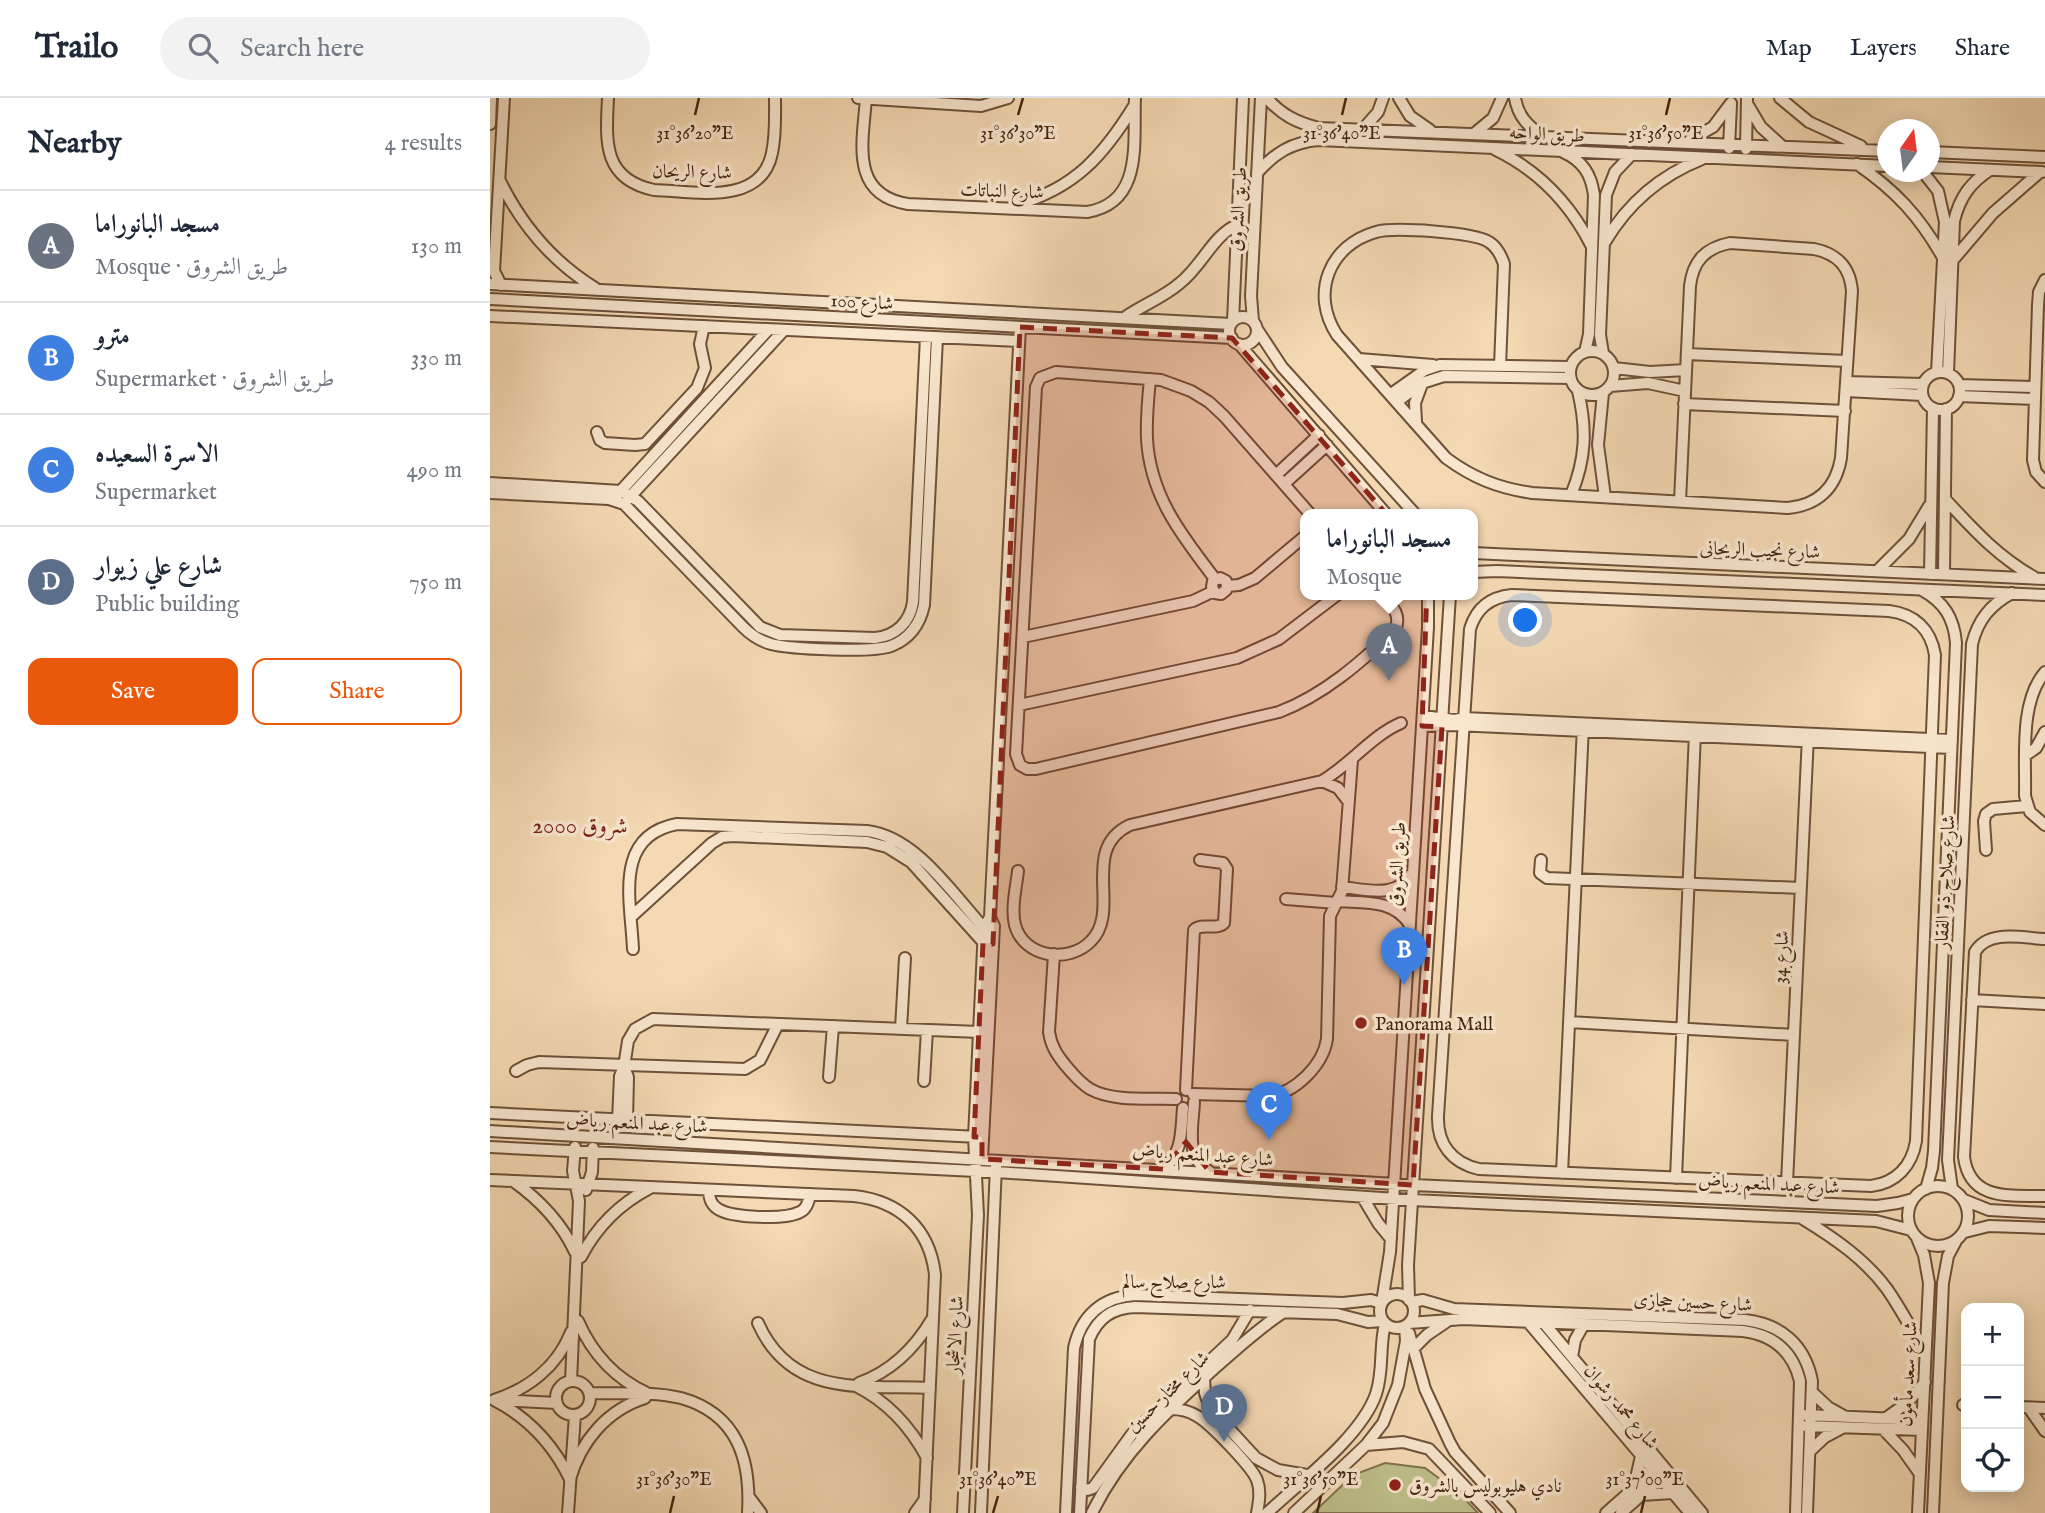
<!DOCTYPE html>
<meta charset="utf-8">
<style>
:root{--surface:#fff;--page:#f2f2f3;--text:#1f2937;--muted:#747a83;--line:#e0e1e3;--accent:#ea580c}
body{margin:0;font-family:"IM FELL English",Amiri,serif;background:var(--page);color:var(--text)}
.controls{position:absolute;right:21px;bottom:21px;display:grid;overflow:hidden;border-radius:14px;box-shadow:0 4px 18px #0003}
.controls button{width:63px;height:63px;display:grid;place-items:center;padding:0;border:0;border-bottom:2px solid var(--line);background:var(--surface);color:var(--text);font:35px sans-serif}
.compass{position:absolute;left:1387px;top:21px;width:63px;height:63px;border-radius:50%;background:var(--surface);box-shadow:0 4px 18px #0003;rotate:14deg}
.you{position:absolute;left:1036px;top:523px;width:24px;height:24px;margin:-18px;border:5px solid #fff;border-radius:50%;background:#1a73e8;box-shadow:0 0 0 10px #1a73e833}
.badge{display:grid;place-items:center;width:46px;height:46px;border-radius:50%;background:var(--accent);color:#fff;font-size:23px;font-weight:700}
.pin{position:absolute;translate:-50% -58px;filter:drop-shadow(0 2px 4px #0008)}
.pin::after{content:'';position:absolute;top:37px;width:24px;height:21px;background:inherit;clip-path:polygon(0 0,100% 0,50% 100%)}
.popup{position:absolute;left:810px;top:411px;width:178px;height:91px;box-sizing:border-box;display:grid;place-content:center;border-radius:14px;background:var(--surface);filter:drop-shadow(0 2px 5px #0005);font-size:23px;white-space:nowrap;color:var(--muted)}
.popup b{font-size:26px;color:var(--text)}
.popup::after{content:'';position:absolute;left:50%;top:100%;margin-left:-14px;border:14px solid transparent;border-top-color:var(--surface)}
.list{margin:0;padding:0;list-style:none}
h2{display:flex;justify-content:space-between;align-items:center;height:91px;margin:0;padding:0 28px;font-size:30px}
h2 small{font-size:23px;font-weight:400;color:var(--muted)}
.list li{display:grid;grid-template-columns:46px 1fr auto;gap:21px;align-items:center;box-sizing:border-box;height:112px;padding:0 28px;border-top:2px solid var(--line)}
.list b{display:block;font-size:26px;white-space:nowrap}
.list p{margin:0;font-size:23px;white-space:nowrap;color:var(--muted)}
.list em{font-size:23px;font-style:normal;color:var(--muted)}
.actions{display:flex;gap:14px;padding:21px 28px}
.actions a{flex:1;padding:16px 0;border:2px solid var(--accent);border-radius:14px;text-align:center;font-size:24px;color:var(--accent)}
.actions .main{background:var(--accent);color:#fff}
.icon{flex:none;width:38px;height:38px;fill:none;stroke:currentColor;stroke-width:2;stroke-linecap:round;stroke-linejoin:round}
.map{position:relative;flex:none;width:1555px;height:1415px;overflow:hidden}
header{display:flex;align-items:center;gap:42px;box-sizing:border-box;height:98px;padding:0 35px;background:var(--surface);border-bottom:2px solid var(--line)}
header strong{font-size:33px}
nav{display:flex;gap:38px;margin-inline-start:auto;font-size:24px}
.search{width:490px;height:63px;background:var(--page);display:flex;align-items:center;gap:18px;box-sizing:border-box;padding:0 24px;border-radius:38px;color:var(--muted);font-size:26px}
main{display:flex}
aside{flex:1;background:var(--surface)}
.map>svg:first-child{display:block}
.green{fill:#bebf8b;stroke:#80724d;stroke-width:2}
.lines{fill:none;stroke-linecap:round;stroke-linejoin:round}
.minor-casing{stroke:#6e5138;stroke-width:14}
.minor{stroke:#f8e6ce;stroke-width:10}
.marked{fill:#8f2418;fill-opacity:0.2;stroke:#8f2418;stroke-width:5;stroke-dasharray:14 9;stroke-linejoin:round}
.ticks{fill:none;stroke:#42240f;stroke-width:2.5}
.poi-dot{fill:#8f2418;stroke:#f8e6ce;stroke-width:2.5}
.labels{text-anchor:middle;stroke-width:7;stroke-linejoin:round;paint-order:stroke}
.street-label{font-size:19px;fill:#42240f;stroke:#f8e6ce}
.poi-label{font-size:19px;fill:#42240f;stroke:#f8e6ce;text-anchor:start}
.quarter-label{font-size:23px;fill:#7a1f14;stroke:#f8e6ce}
.ticks-label{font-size:18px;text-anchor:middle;fill:#42240f;stroke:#f8e6ce;stroke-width:7;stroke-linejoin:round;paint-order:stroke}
</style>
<header>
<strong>Trailo</strong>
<div class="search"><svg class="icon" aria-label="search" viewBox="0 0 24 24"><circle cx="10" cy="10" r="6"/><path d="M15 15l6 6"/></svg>Search here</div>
<nav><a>Map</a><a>Layers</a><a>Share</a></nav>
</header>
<main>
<aside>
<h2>Nearby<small>4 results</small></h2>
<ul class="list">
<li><span class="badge" style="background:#6b7280">A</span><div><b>مسجد البانوراما</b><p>Mosque · طريق الشروق</p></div><em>130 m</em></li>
<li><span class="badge" style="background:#3f7fe0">B</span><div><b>مترو</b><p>Supermarket · طريق الشروق</p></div><em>330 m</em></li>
<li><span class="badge" style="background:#3f7fe0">C</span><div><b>الاسرة السعيده</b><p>Supermarket</p></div><em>490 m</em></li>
<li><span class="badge" style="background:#5c6f8a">D</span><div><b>شارع علي زيوار</b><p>Public building</p></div><em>750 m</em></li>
</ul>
<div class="actions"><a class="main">Save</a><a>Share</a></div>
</aside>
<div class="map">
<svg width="1555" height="1415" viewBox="0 0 1555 1415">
<rect width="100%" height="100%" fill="#f4d9b3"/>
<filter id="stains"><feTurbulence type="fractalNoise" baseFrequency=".00286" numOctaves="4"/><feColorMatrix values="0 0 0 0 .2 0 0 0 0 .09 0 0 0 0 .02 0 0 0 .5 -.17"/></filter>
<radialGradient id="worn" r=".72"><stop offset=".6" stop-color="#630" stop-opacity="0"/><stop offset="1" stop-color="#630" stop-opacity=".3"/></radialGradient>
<!-- green -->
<path class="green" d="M895 1365 935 1370 970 1396 988 1415H823L863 1377Z"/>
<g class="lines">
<!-- minor casing -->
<g class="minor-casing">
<path id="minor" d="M118 0C116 43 112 81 164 92 203 93 271 109 282 55 286 37 285 18 285 0
M368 0 491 8 518 0
M376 0C373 43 359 97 418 106L597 114C654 105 643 43 645 0
M777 0C791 17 808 25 829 30L1398 53
M909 0 920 18 940 32
M1025 0C1028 18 1037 27 1052 38
M1290 0 1319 24 1371 48
M1258 7 1271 29 1292 48
M0 26 1 0
M874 30 888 14 893 0
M985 35 1003 20 1012 0
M1200 42 1223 29 1241 5
M1239 50 1241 6
M1256 51 1257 0
M1006 52C1049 73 1079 104 1101 147
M1073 54C1093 63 1101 76 1104 97L1099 236 1095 254
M1440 54 1555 59
M1367 66C1406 93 1429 118 1452 158
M1440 69 1552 74
M1433 74 1448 93 1455 124 1447 274
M767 75C785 55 802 44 829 42L1398 68
M10 83C32 128 63 164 105 190
M526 107C585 90 613 58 644 8
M1115 144C1138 105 1169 78 1212 61
M1463 162 1503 115 1550 74
M1555 182 1549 194 1548 207 1543 362 1546 374 1555 384
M0 186 741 226
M11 187 4 173 14 0
M0 201 742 240
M0 218 529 243
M739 233a14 14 0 1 1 28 0a14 14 0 1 1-28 0Z
M634 220C652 207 673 200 690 185 712 168 723 137 747 127
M743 223 753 0
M763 223 761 198 771 0
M767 231 792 269 926 417
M749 246 897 417
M1080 275a22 22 0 1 1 44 0a22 22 0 1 1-44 0Z
M1113 255 1110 237 1116 97 1125 74 1142 56
M1197 256 1357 263
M869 261 943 267
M1010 268 1014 166C1011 157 1007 149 999 144 984 134 904 129 886 134 839 147 820 196 847 237L956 360C983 380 1008 390 1042 395L1298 410C1328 407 1346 390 1351 360L1362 193C1360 169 1348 156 1324 151L1240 145C1215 150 1203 163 1200 188L1190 403
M1124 270 1160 274 1196 272
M1432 293a19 19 0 1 1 38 0a19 19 0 1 1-38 0Z
M1458 275 1464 123C1470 99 1480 85 1500 72
M660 281C658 301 656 321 657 341 660 398 692 438 725 481
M1356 284 1433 286
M1469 287 1544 289
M1120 288 1158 285 1195 293
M1356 293 1432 297
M1113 295 1108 347 1115 399
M901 296 935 272 950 267 1080 269
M1469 298 1544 301
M908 303 932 285 954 278 1080 280
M1194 306 1355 313
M926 324 925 305 932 286
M107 334 110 342 115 345 145 347 155 346 207 290 215 270 210 246 214 228
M786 377 829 337
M0 385 131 393 148 403 270 529 290 537 385 540C406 538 420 524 423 504L436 239
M794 386 837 347
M0 395 119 401 134 406 253 529C261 537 270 543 281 546 300 551 383 555 401 548 419 541 430 526 434 507L447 240
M127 397 278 232
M1081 397C1096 361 1097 331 1088 293
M138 401 294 232
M1455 401C1484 432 1507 458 1544 479
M821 417 734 318 719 304 701 293 671 282 566 274 550 280 546 289 526 656 530 667 537 671H546L789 614C834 597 871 564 905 532 912 517 902 508 892 497
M983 455 1555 481
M1387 473 1419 441 1439 408
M983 474 1007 473 1555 497
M1440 476 1443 310
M1454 476 1456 311
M737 488 736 483 730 480 723 483 722 489 725 495 731 496 736 492 737 488 749 487 765 480 815 438
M1432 492C1454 504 1464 520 1466 545L1444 1053 1442 1070 1436 1091
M1022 497 1399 513C1424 516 1441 531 1445 557L1426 1043C1422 1068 1406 1085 1381 1088L989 1071C962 1065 947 1046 948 1018L980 531C986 511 1000 499 1022 497Z
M533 539 703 503 724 493
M1555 574C1529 604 1536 661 1535 698L1540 714 1555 727
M529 607 747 560 789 541 847 497
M933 618 965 622 974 620 1462 642
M932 628 965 627 1461 650
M1536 657 1546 650 1555 634
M832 683 848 690 858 703
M1496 752 1494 723 1496 716 1503 711 1537 708
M1051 762 1050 775 1057 780 1311 790
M528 773C526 790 521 811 525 827 534 860 579 866 601 843 632 812 589 751 640 727L832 683C860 667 881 638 911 625
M852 789C879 792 907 801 923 774
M796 801 846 805
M847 803C874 805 904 801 920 827
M142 818 222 745 232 739 243 738 377 744 397 749 421 764 494 845
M1555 841C1533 840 1498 831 1485 854L1474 1059C1480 1104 1521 1097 1555 1098
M143 851C141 803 123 738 187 726L377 733C426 739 462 795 494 830H498
M564 856 559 934C561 948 567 957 576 968 583 976 590 985 600 991 623 1004 660 1000 686 1001
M1482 902 1555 906
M1079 924 1304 937
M411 931 415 860
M134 969 138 979 137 1022
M26 973 37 967 49 964 255 971 270 962 288 926
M339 979 343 928
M434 983 437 932
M696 992 704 832C712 824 726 833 734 825L737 771 733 765 710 762
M703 996 780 998C806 994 833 967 837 941L840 818 852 793 862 662
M704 1004C703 1028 694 1060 720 1074
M0 1015 489 1039
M128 1022 130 978 134 969 138 943 145 931 163 921 489 934
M0 1033 923 1087 1387 1108 1408 1105 1423 1101
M0 1049 506 1074 922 1102 1386 1123 1421 1132
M492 1061 504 828 500 819 530 229
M673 1071C693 1056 691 1032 693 1010
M1072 1075 1093 628
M1186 1080 1205 635
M0 1082 364 1098C410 1103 440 1131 445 1177L434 1415
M23 1083C50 1102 71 1124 85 1154
M1297 1085 1318 638
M1418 1118a30 30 0 1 1 60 0a30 30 0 1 1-60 0Z
M1462 1091 1458 1062 1482 546C1488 522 1500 507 1522 495
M96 1092 102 1074 103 1050
M219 1092C219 1099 220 1106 228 1111 242 1120 295 1122 310 1114 317 1111 319 1103 320 1096
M873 1100 888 1125 901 1141
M1474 1102 1499 1112 1555 1115
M1313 1121C1344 1140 1375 1161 1397 1191 1411 1211 1422 1233 1435 1253
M1475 1134 1499 1128 1555 1130
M1427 1140 1434 1157 1439 1185 1428 1415
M91 1159C107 1128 129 1106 160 1090
M890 1213a17 17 0 1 1 34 0a17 17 0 1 1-34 0Z
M919 1202 918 1167 960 497
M892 1204 900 1154 938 529V497
M921 1204 933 1202 964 1211 1255 1222C1291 1226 1315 1247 1322 1283L1317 1415
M88 1223C102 1255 124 1280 157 1295
M1038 1224 1200 1415
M1053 1224 1212 1415
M268 1225C301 1300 372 1287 440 1290
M919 1225 974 1221 1253 1233C1284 1237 1303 1254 1310 1283L1306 1415
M919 1235 935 1291 960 1345 965 1354 1020 1415
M923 1251 937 1237 959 1222
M1082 1259 1085 1242 1094 1226
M714 1280 715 1295 720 1310 766 1360 788 1372 817 1377
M81 1283 89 1103 83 1073 85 1049
M66 1300a17 17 0 1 1 34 0a17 17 0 1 1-34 0Z
M369 1285C402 1273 425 1250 442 1221
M366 1288C398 1304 420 1328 437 1360
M99 1295C128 1296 162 1293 191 1300 248 1316 261 1362 258 1415
M1323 1295 1338 1309 1354 1318
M4 1302C38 1291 67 1269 81 1234
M4 1302C39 1320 63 1346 80 1381
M10 1302 67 1305
M1473 1307H1476
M1529 1309 1555 1310
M1539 1310 1555 1333
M681 1311C690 1311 699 1313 707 1318 720 1325 762 1369 767 1382 771 1393 769 1404 767 1415
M1316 1317 1432 1322
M1396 1320 1417 1305 1435 1284
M1316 1328 1432 1332
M1393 1331 1413 1352 1430 1376
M876 1347 913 1344 939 1351 1000 1415
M1320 1353 1335 1339 1352 1330
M80 1381C91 1343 117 1312 155 1300
M591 1389 597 1392 603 1390 642 1336 742 1242 760 1212
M1144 1389 1151 1358
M1151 1397 1183 1395
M259 1399 271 1415
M78 1415 85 1317
M425 1415 435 1401
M473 1415 488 1117 484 1039 494 830 500 819
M491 1415 506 1068
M576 1415 584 1250C591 1218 612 1199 645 1197L853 1205 881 1202 891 1205
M590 1415 599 1241C608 1220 622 1210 645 1209L847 1216 878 1224 892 1223
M602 1415C631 1355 678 1312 727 1268 749 1249 770 1229 794 1214
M777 1415C811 1383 871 1339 886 1296 894 1272 889 1249 895 1226
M804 1415 876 1347 893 1325 908 1287 916 1243 915 1228
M1116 1415 1169 1368
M1131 1415 1174 1377
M1443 1415 1453 1185 1458 1158 1466 1143"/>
</g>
<!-- minor -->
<use href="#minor" class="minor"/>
</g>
<!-- marked area -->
<path class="marked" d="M530 229 742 240 912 434 937 490 932 628 952 629 923 1087 720 1074 696 1044 673 1071 492 1061V1039H484L493 845 503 846Z"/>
<!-- ticks -->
<path class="ticks" d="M205 17 209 0M528 17 533 0M852 17 856 0M1176 17 1180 0M180 1415 184 1398M503 1415 508 1398M827 1415 831 1398M1151 1415 1155 1398"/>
<!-- markers -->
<g class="poi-dot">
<circle cx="871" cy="925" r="7"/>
<circle cx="905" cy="1387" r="7"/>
</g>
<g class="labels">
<!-- street labels -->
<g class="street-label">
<text transform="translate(1057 35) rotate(3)" y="7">طريق الواحه</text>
<text transform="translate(202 73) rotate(1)" y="7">شارع الريحان</text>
<text transform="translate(512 92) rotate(2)" y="7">شارع النباتات</text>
<text transform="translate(747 111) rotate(-87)" y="7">طريق الشروق</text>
<text transform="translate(372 203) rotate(3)" y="7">شارع 100</text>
<text transform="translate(1270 451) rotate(2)" y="7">شارع نجيب الريحانى</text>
<text transform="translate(906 766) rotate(-87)" y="7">طريق الشروق</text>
<text transform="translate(1454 784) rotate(-87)" y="7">شارع صلاح ذو الفقار</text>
<text transform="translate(1290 859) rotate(-87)" y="7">شارع 34</text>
<text transform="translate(147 1024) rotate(3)" y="7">شارع عبد المنعم رياض</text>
<text transform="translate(713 1056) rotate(4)" y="7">شارع عبد المنعم رياض</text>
<text transform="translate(1279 1085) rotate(3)" y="7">شارع عبد المنعم رياض</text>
<text x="684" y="1190">شارع صلاح سالم</text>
<text transform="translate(1203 1203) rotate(3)" y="7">شارع حسين حجازى</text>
<text transform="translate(464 1237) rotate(-87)" y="7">شارع الاشجار</text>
<text transform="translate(1417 1276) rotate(-87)" y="7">شارع سعد مأمون</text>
<text transform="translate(677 1293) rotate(-44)" y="7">شارع مختار حسين</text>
<text transform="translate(1132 1308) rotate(50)" y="7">شارع محمد رشوان</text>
</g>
<!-- poi labels -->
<g class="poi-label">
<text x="885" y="932">Panorama Mall</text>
<text x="919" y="1394">نادي هليوبوليس بالشروق</text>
</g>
<!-- quarter labels -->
<g class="quarter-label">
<text x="90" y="735">شروق 2000</text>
</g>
</g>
<g class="ticks-label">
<text x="205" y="41">31°36'20"E</text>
<text x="528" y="41">31°36'30"E</text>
<text x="852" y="41">31°36'40"E</text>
<text x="1176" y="41">31°36'50"E</text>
<text x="184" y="1387">31°36'30"E</text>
<text x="508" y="1387">31°36'40"E</text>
<text x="831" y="1387">31°36'50"E</text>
<text x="1155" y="1387">31°37'00"E</text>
</g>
<rect width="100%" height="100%" filter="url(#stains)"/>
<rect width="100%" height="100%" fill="url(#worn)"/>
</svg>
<div class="controls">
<button>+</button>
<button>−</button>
<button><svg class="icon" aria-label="locate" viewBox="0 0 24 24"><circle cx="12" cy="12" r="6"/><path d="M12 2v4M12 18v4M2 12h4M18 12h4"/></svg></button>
</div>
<svg class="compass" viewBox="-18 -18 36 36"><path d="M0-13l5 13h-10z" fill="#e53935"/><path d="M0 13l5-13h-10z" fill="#747a83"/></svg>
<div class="you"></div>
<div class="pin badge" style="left:899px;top:583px;background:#6b7280">A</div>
<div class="popup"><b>مسجد البانوراما</b>Mosque</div>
<div class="pin badge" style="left:914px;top:887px;background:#3f7fe0">B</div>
<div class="pin badge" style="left:779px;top:1042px;background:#3f7fe0">C</div>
<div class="pin badge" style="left:734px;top:1344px;background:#5c6f8a">D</div>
</div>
</main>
